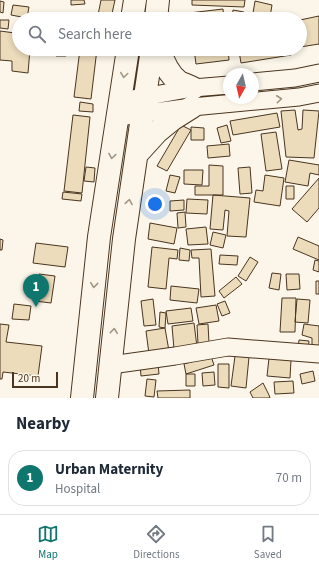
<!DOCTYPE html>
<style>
:root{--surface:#fff;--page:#f2f2f3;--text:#1f2937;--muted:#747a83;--line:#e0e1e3;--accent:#0f766e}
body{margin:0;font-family:"Source Sans 3",sans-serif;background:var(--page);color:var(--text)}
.compass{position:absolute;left:223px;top:68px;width:36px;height:36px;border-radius:50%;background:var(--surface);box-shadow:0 2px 6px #0003;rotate:188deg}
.scale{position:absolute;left:12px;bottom:10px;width:46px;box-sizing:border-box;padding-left:4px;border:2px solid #4a3520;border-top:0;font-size:11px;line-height:14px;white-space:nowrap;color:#4a3520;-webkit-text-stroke:3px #fbf6e9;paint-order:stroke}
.you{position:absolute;left:155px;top:204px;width:14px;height:14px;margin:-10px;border:3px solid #fff;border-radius:50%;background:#1a73e8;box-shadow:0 0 0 6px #1a73e833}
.badge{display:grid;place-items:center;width:26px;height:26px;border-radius:50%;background:var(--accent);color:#fff;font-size:13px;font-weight:700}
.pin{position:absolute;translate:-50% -33px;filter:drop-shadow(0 1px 2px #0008)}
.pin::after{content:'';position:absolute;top:21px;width:14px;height:12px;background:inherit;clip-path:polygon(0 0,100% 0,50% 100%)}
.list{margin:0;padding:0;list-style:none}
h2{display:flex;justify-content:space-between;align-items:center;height:52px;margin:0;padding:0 16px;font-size:17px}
h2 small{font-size:13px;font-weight:400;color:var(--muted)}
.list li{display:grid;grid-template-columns:26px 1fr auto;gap:12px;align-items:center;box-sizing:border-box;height:56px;margin:0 8px 8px;padding:0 8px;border:1px solid var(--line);border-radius:16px}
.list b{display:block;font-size:15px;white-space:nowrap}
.list p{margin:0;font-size:13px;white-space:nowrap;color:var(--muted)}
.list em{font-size:13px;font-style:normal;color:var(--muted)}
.icon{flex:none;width:22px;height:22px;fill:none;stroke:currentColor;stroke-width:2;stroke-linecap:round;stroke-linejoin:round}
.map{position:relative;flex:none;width:319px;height:398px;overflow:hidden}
.search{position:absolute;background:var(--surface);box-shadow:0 2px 6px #0003;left:12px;right:12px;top:12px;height:44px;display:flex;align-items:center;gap:10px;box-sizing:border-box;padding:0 14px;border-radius:22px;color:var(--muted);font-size:15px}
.sheet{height:116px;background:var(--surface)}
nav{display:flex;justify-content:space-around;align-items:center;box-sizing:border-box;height:56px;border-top:1px solid var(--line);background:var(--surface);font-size:11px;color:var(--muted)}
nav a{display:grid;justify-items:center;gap:2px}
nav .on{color:var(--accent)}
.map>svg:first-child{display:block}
.building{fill:#ecdcbc;stroke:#4a3520}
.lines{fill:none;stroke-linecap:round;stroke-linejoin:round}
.minor-casing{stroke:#4a3520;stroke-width:19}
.major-casing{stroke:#4a3520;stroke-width:24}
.minor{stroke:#fbf6e9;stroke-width:17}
.major{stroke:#fbf6e9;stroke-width:22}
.oneway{stroke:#a29684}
</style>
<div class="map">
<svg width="319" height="398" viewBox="0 0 319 398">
<rect width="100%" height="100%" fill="#fbf6e9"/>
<!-- building -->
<path class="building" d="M71 0H84L85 4 71 5Z
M101 0H115L111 18 98 15Z
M192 0H245L244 7 192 5Z
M0 1 4 2 3 13 0 12Z
M255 1 272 5 270 17 253 13Z
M13 5 29 7 27 18 11 15Z
M223 9 224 19H190L189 13Z
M233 10 244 12 243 19H232Z
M319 16V44L300 47V20Z
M0 20H9L8 29 0 28Z
M15 28H19V49H30L28 73 12 71V61L0 60V31L15 33Z
M56 49H66V56H56Z
M80 49H97L91 99 74 97Z
M194 49H228L229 60 196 64Z
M253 49H290L291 55 241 63 239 51Z
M80 102 93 104V112L79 111Z
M295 110 298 130 302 129 303 110 319 111 314 158 286 157 281 111Z
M277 113 280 127 233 135 230 121Z
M73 115 90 117 82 193 64 191Z
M181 125 191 130 167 171 157 166Z
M227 125 231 141 221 143 217 128Z
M191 127 204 128V140H191Z
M276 132 282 169 266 171 261 134Z
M229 144 230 156 208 158 207 146Z
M289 160 319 165V175L310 173 308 186 285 182Z
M209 165 223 166V195H195V186H209Z
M86 167 95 168 94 182 84 181Z
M250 167 252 193 240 194 238 168Z
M184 170H203L202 185 184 184Z
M170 175 180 177 175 193 166 191Z
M265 175 284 178 280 206 254 202 256 190 263 191Z
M319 178V208L307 222 292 209Z
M286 186H294V199H286Z
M63 192 82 194 81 201 62 199Z
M213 195 250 198 246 237 227 236 229 211 225 210 223 230 210 229Z
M187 199 208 200 207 214 186 213Z
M184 200V210L170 211V201Z
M185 212 186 227 178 228 177 213Z
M150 223 177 228 174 244 148 239Z
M206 227 208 244 188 245 186 229Z
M213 232 226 235 223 248 210 245Z
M298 237 319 246V260L293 249Z
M0 239 3 240 2 250H0Z
M36 243 68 247 65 267 33 263Z
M152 247 178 250 177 259 169 258 166 289 148 287Z
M180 248 190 250 189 261 179 260Z
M211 249 215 296 201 297 199 258H192L191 250Z
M220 255 238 256 237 265 219 264Z
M250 257 258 262 246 281 238 276Z
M315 260 319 261V272L313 270Z
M272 273 281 274 279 290 269 288Z
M39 274 55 276 51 303 35 301Z
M286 274H299L300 289 287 290Z
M236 277 242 284 224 298 219 291Z
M316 281H319V294H316Z
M171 286 199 289 197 303 170 300Z
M282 298H296L295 332H280Z
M153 299 156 325 144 326 141 301Z
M297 299 310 300 308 323 295 322Z
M225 301 230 313 222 316 217 304Z
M14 304 31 306 29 320 12 319Z
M216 305 219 321 199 324 196 308Z
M191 308 193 321 168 324 166 311Z
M160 312 166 313 165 328 159 327Z
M194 323 197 347 174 349 172 326Z
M0 324 9 325 6 342 42 346 38 376 3 372 2 379H0Z
M208 324 209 343 198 344 197 325Z
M304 324 319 326V350L312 349V338L302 335Z
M165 328 169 351 149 354 146 331Z
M299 340 309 341 308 350 298 349Z
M211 356 214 365 186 374 184 364Z
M235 356 249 357 246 388 231 386Z
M269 358 291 360 290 378 267 376Z
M158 364 159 374 141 376 140 365Z
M218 364H229V388L218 387Z
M313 371 315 381 302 384 300 374Z
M214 372 215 385 203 386 202 373Z
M186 374H195V386H186Z
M147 379 156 380 154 397 145 396Z
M293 381 294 393 275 394 274 382Z
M263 383 269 395 270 398H253L250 392Z
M190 390V398H158L157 391Z"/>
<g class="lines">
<!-- minor casing -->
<g class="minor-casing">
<path id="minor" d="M253 82 295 78 319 73
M121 101 193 88 229 85
M118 117 192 107 299 97 319 93
M111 365 175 356 228 347 319 354"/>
</g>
<!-- major casing -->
<g class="major-casing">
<path id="major" d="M132 19 135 0
M156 19 158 0
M159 49C163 61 168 74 179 82 183 84 189 86 193 88
M137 154 157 132 173 119 192 107
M82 398 99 237 128 49
M107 398 124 239 152 49"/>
</g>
<!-- minor -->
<use href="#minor" class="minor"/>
<!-- major -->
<use href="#major" class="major"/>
</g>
<!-- one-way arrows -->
<defs><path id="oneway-chevron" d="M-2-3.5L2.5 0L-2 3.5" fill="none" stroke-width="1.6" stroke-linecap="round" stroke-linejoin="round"/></defs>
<g class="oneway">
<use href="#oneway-chevron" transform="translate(124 75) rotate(98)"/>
<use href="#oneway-chevron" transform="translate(279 99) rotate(-6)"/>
<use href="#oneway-chevron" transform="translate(112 156) rotate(99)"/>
<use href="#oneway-chevron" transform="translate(129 202) rotate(-81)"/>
<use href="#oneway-chevron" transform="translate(94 285) rotate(96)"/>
<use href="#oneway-chevron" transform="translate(114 331) rotate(-84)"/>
</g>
</svg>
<svg class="compass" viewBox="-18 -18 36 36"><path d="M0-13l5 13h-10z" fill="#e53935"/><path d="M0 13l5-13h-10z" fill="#747a83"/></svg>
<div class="scale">20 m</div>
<div class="you"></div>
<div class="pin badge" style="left:36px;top:307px">1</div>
<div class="search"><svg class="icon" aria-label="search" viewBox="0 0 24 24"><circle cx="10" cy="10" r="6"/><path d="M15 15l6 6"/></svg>Search here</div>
</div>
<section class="sheet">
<h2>Nearby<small></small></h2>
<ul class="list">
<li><span class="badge">1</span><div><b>Urban Maternity</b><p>Hospital</p></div><em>70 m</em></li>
</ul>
</section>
<nav>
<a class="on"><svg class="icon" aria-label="map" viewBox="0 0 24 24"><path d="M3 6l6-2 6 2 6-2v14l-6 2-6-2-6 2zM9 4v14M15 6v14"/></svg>Map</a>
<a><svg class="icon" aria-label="directions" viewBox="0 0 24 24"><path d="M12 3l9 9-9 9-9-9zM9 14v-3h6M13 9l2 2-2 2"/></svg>Directions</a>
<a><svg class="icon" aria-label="saved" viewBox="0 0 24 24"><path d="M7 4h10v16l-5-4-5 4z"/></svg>Saved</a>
</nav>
